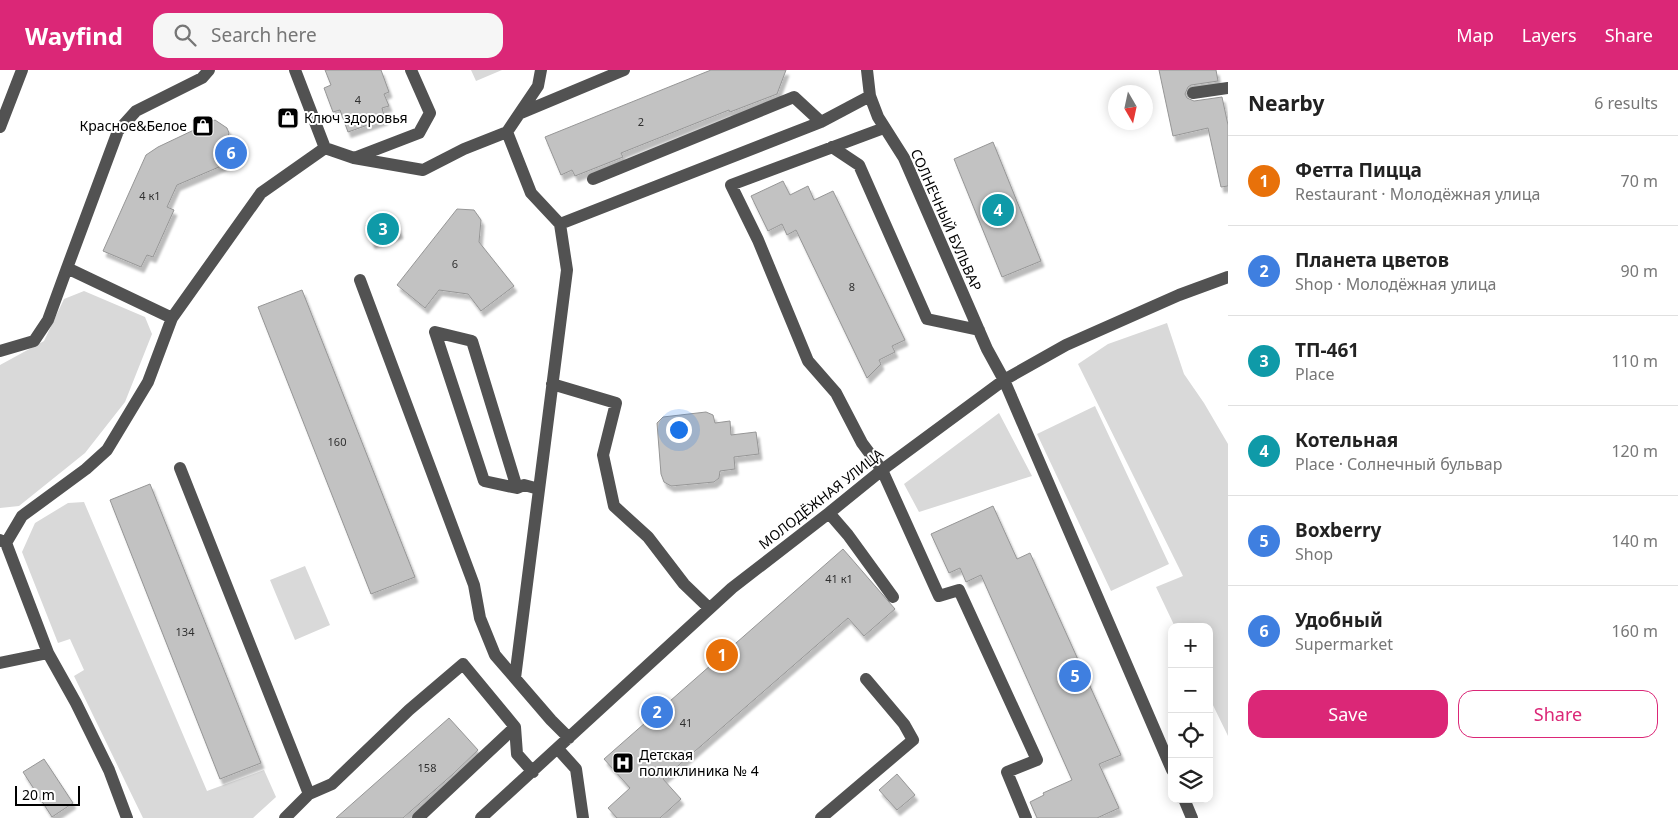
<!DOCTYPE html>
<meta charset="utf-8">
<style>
:root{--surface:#fff;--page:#f6f6f6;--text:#222;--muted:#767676;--line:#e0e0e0;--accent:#db2777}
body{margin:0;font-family:"Noto Sans",sans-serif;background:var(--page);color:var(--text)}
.controls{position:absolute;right:15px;bottom:15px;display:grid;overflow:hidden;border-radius:10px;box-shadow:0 2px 12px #0003}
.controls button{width:45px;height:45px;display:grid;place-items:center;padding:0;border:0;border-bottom:1px solid var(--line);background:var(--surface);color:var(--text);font:25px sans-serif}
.compass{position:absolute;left:1108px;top:15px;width:45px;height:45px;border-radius:50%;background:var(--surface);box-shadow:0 2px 12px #0003;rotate:171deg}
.scale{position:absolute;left:15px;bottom:12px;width:65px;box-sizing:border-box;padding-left:5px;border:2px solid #000;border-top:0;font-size:14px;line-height:18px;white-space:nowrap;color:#000;-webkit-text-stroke:4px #fff;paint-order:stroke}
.you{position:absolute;left:678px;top:359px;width:18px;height:18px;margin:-12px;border:4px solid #fff;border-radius:50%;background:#1a73e8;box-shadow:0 0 0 8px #1a73e833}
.badge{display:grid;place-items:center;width:32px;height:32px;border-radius:50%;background:var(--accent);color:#fff;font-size:16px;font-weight:700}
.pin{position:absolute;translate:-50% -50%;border:2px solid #fff;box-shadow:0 1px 5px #0006}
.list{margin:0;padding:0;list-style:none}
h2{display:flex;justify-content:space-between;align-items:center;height:65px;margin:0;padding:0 20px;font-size:21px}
h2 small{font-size:16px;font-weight:400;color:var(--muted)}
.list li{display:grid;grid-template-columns:32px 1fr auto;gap:15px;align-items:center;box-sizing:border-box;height:90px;padding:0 20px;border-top:1px solid var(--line)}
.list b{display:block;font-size:19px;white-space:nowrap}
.list p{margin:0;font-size:16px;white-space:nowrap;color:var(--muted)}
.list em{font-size:16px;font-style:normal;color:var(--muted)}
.actions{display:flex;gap:10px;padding:15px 20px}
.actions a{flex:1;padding:11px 0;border:1px solid var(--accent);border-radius:15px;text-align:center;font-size:18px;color:var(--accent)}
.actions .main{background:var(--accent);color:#fff}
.icon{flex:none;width:28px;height:28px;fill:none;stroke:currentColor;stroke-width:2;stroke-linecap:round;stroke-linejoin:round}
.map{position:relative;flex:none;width:1228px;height:748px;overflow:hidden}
header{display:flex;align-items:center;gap:30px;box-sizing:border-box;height:70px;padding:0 25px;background:var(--accent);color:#fff}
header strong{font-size:24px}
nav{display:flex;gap:28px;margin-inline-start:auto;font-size:18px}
.search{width:350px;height:45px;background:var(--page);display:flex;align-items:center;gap:12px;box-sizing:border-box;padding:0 18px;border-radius:15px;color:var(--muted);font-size:19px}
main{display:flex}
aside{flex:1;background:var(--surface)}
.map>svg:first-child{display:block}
.green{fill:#d9d9d9}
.building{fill:#c2c2c2;stroke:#969696;filter:url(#shadow)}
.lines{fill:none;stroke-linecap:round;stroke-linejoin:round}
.minor{stroke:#525252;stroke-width:12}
.labels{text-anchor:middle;stroke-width:4;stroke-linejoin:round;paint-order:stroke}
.number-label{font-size:11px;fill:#303030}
.poi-label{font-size:14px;fill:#000;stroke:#fff;text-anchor:start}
.street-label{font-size:14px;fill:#000;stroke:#fff}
</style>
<header>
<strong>Wayfind</strong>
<div class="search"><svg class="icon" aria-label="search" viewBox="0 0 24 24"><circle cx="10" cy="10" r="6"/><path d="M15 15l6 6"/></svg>Search here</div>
<nav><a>Map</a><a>Layers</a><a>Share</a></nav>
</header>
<main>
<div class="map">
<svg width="1228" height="748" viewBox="0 0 1228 748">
<defs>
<filter id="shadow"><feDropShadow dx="3" dy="5.5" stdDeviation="1" flood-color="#0004"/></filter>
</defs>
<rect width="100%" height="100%" fill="#fff"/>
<!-- green -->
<path class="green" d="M471 0H502L476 11Z
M84 221 145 247 152 264 125 332 85 383 19 436 0 438V295L44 271 64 229Z
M1167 253 1184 304 1204 333 1228 374V666L1209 627V557H1175L1156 517 1183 506 1078 294 1108 274Z
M1095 336 1169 494 1111 521 1037 364Z
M999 343 1032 406 919 442 904 414Z
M84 432 207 721 264 700 276 727 253 748H143L74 606 84 600 70 569 58 573 22 482 35 453 68 433Z
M305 496 330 555 295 570 270 510Z"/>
<!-- building -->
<path class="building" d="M325 0H381L389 22 384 24 389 36 382 38 385 49 348 62 340 40 333 42 324 18 331 15Z
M711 0H786L777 24 730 42 729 40 621 83 623 87 575 106 572 100 561 105 545 67Z
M1159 0H1216L1218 11 1191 15 1188 17 1185 24 1187 28 1194 31 1222 27 1228 55V116L1221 117 1208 58 1173 66Z
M215 50 227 58 229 63 226 73 233 91 177 115 167 137 174 140 153 187 147 185 141 197 103 181 146 85 158 77Z
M993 72 1041 191 1002 207 954 89Z
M783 111 790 125 808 116 814 130 833 121 905 270 892 276 895 282 879 290 881 294 867 308 796 160 787 165 782 154 768 161 751 126Z
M457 139 474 140 481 150 479 172 514 216 481 241 468 224 439 220 425 238 397 215Z
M393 145 400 163 372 173 366 155Z
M302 220 415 507 371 524 258 237Z
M706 342 713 345 715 353 730 351 731 365 756 362 759 384 734 387 735 399 720 401 719 408 714 412 671 416 664 412 661 404 657 353 663 347Z
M150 414 261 693 220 709 110 430Z
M993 436 1017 489 1030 483 1121 685 1099 694 1119 738 1097 748H1037L1030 732 1044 725 1043 723 1072 710 981 505 966 512 960 498 949 503 931 464Z
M843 479 895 539 864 566 848 548 663 709 681 729 660 748H617L608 738 630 718 604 689Z
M449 648 478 680 453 704 403 748H336Z
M44 689 73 733 52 747 23 702Z
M897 704 915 725 897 740 879 720Z"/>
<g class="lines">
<!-- minor -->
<path class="minor" d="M295 0 325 78 354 88 423 100 464 79 507 62 538 16 541 0
M867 0 870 26 878 47 904 88 987 279 1004 310 1172 700
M1193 23 1228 18
M521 43 624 0
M0 57 22 0
M884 58 731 115 758 170 808 291 836 323 862 373 882 400 939 526 959 520 1037 690 1007 702 1026 748
M507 62 531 123 560 154 821 52 870 26
M832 77 859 95 927 249 979 260
M354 88 419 63 430 43 411 0
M593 109 794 27 821 52
M67 198 118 61 136 41 202 8 209 0
M360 210 474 515 480 548 495 585 551 650 569 668
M0 281 34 271 48 250 67 198 172 248
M552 314 616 333 603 385 614 436 648 467 684 514 709 538
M180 398 309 724
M517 418 472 271 435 262 484 411 517 418 524 415 539 419
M829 443 848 465 893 527
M0 470 6 473 22 446 86 399 107 380 148 312 172 248 261 123 325 78
M6 473 48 583 76 633 109 700 127 748
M0 593 48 583
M515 608 567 200 560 154
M558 679 576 699 583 748
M1184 729 1192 748
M285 748 309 724 332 714 409 640 463 594 515 657 517 684 533 702
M418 748 515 657
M481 748 732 518 829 443 882 400 1004 310 1066 275 1179 225 1228 207
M821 748 913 670 904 654 866 609"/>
</g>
<!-- icons -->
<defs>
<g id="shop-square" transform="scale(1.125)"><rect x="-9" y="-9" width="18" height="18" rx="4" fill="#000" stroke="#fff"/><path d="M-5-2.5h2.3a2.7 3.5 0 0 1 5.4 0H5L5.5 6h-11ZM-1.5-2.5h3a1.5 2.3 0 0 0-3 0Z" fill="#fff"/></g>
<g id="hospital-square" transform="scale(1.125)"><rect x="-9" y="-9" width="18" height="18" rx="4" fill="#000" stroke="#fff"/><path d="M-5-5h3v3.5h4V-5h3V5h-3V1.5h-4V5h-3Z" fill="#fff"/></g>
</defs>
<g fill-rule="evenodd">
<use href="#shop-square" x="288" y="48"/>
<use href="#shop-square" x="203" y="56"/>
<use href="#hospital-square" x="623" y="693"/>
</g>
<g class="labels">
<!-- number labels -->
<g class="number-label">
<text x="358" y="34">4</text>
<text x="641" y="56">2</text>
<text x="150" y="130">4 к1</text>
<text x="455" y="198">6</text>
<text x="852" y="221">8</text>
<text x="337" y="376">160</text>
<text x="839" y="513">41 к1</text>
<text x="185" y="566">134</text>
<text x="686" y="657">41</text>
<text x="427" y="702">158</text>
</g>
<!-- poi labels -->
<g class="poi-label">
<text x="304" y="53">Ключ здоровья</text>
<text x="187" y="61" text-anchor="end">Красное&amp;Белое</text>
<text x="639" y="690">Детская<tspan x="639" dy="16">поликлиника № 4</tspan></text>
</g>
<!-- street labels -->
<g class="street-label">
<text transform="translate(946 150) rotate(66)" y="5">СОЛНЕЧНЫЙ БУЛЬВАР</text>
<text transform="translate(821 429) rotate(-38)" y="5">МОЛОДЁЖНАЯ УЛИЦА</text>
</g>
</g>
</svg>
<div class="controls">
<button>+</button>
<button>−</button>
<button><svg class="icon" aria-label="locate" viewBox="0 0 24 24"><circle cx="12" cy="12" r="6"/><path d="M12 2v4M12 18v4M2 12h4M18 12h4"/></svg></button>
<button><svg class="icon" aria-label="layers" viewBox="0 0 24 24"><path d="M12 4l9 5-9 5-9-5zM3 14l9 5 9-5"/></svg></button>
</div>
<svg class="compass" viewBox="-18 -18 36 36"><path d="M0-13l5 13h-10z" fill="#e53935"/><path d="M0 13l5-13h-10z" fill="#767676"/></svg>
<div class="scale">20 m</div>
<div class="you"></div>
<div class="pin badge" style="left:722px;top:585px;background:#e8710a">1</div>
<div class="pin badge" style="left:657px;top:642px;background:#3f7fe0">2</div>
<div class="pin badge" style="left:383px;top:159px;background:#0f9aa8">3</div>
<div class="pin badge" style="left:998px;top:140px;background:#0f9aa8">4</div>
<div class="pin badge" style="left:1075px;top:606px;background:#3f7fe0">5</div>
<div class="pin badge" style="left:231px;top:83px;background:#3f7fe0">6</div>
</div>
<aside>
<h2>Nearby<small>6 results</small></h2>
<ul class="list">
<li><span class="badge" style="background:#e8710a">1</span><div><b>Фетта Пицца</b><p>Restaurant · Молодёжная улица</p></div><em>70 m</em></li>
<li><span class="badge" style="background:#3f7fe0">2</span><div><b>Планета цветов</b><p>Shop · Молодёжная улица</p></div><em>90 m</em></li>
<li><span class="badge" style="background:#0f9aa8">3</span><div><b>ТП-461</b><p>Place</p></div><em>110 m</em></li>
<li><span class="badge" style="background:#0f9aa8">4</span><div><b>Котельная</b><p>Place · Солнечный бульвар</p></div><em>120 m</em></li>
<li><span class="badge" style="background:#3f7fe0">5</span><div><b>Boxberry</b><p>Shop</p></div><em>140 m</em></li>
<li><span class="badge" style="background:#3f7fe0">6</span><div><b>Удобный</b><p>Supermarket</p></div><em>160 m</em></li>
</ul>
<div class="actions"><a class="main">Save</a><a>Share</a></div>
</aside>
</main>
